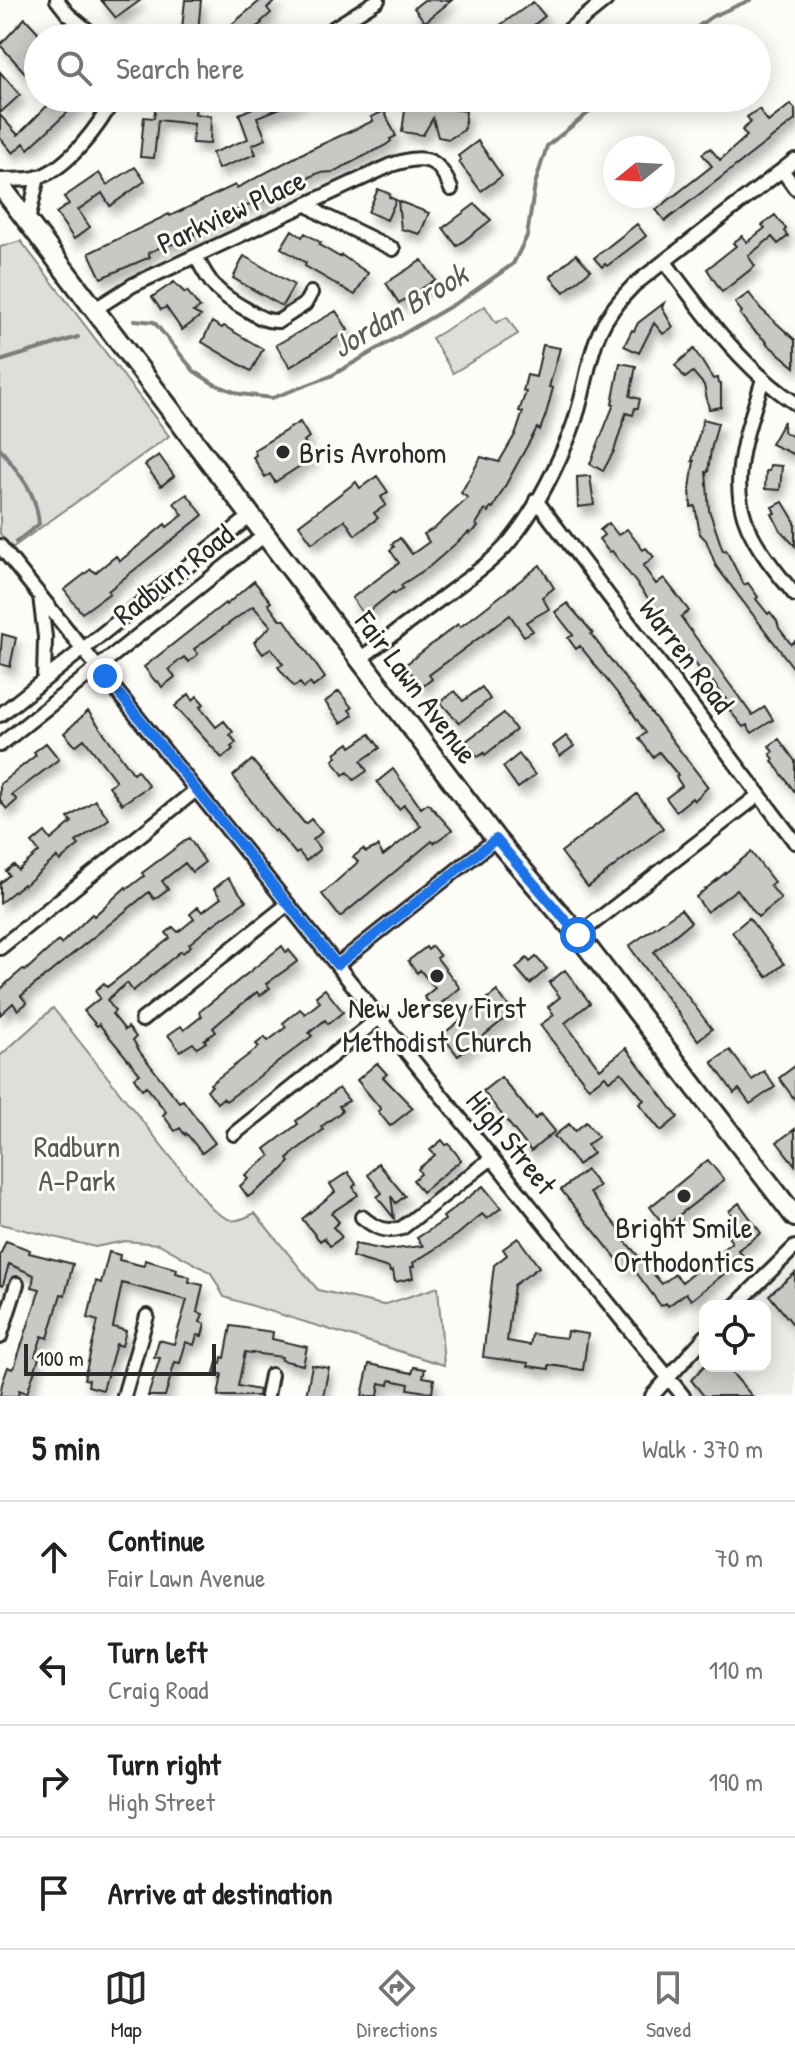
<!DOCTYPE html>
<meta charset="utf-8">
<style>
:root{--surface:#fff;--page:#f6f6f6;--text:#202124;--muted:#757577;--line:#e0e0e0;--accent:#2b2b2b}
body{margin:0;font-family:"Patrick Hand",sans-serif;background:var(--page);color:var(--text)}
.controls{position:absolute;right:24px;bottom:24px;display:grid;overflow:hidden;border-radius:16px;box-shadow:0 4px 20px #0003}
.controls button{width:72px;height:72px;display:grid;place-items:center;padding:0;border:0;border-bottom:2px solid var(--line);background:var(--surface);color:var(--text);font:40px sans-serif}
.compass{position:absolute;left:603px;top:136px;width:72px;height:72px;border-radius:50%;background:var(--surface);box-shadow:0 4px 20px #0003;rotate:252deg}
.scale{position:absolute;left:24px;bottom:20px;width:192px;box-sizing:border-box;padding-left:8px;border:4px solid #2b2b2b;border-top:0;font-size:22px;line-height:28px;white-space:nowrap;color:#2b2b2b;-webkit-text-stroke:6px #fdfcf7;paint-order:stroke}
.stop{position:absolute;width:24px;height:24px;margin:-18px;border:6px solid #1a73e8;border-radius:50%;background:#fff}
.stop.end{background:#1a73e8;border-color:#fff;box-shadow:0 2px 8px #0008}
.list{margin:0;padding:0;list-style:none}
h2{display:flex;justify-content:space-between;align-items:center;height:104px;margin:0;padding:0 32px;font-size:34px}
h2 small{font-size:26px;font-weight:400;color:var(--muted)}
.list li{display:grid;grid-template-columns:52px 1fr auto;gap:24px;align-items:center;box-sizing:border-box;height:112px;padding:0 32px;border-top:2px solid var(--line)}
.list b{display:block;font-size:30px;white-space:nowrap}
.list p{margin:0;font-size:26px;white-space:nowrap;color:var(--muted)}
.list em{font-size:26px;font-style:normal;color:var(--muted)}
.icon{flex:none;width:44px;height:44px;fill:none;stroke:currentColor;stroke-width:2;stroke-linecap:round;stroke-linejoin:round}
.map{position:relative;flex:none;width:795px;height:1396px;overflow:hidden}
.search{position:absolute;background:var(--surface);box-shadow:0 4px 20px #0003;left:24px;right:24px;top:24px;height:88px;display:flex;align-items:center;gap:20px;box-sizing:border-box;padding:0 28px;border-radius:44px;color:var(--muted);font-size:30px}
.sheet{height:552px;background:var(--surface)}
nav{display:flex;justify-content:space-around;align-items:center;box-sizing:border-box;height:112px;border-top:2px solid var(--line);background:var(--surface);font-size:22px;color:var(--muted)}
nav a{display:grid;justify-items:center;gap:4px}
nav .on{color:var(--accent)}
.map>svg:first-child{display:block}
</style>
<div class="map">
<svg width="795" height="1396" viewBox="0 0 795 1396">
<defs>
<filter id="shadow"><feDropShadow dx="4.5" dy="8" stdDeviation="4" flood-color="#0004"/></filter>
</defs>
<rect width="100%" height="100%" fill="#fdfcf7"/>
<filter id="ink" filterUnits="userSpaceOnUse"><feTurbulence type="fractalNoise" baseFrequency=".0125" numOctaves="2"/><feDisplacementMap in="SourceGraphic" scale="16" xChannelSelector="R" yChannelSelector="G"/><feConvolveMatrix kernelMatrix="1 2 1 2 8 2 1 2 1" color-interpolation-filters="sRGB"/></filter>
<g filter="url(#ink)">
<path fill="#edece8" d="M795,1247v149h-112l-15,-19 37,-40v29h60v-60h-30z"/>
<path fill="#dfdeda" stroke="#858482" stroke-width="2" d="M21,241l148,195 -157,112 -12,-14v-287z
M485,306l11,17 11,-6 11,17 -65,39 -21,-35z
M53,1008l159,201c19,14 22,15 43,4l63,77 65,15 55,-18 6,78 -220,-68 -13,-24 -52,-29 -34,-3 -30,6 -95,-23v-168z"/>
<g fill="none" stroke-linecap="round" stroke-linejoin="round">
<path stroke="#7e7d7b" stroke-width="4" d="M682,38l29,-21 39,-17
M135,320l19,2 40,49 20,13 26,10 32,4 59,-22 132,-77 50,-35 14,-28 8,-52 12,-38 60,-48
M0,361l78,-24
M0,448c19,27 36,41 39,76l-23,18"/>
</g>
<path fill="#c9c8c4" stroke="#2b2b2b" stroke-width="2" filter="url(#shadow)" d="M101,0h40l-25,18z
M185,0h16l-3,31 -16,-2z
M261,0h16l-10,8 4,5 -10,9 1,1 -21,15 -10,-13z
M424,0h28l-27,22 -11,-14z
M533,2l12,14 -27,22h-36z
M25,18l13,14v35l-10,9 -28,-31z
M398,22l9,16h-35z
M0,72l20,23 -20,18z
M55,98h28l-55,51 -4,-6 -11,10 -13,-15v-23l18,20z
M262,98l42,1 -47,18 9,22 -14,6 4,9 -38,15 -6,-16 36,-14 -9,-25 14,-6 -2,-6z
M171,100l25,7 -1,7 16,2 -1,28 -18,-1 2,-19 -36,-4 -4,38 -14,-1 4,-40 10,1 2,-15 14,1z
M406,103l60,8 -2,19 -15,9 -11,-2 -5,-19 -10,17 -21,-3z
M791,104l4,5v11l-130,101 -9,-11 56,-44 -10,-12 8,-6 10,12 27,-24 -5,-6 9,-8 -4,-5 12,-8 9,13z
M384,111l12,25 -6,3 1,2 -5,4 -53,27 -15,1 -61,31 -1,-2 -25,11 2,3 -40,17 1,2 -19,9 -10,1 -17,8 2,4 -49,21 -12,-25 80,-39 1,2 65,-31 2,3 70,-37 66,-30 -2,-4z
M478,141l24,35 -21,15 -22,-29 2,-2 -3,-4z
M135,167l10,14 -35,25 -8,-13 -24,17 12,17 -16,12 -18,-26 13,-9 -5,-7 35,-24 8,12z
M378,189l12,5 -1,3 7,3 -9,20 -19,-8z
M398,201l31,12 -9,21 -19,-5z
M475,204l16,16 -34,26 -14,-18z
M775,215l11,14 -2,2 4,5 -10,8 -6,-7 -24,19 7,10 -33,26 -15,-23 29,-23 -3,-3 9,-7 5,6 18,-14 -3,-3z
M637,224l9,12 -39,30 -2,-2 -3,3 -8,-9z
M292,230l10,7 3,-4 16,10 -2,2 21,12 1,-2 27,18 -13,22 -50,-29 1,-3 -25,-15z
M576,254l15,16 -27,22 -14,-15z
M244,256l50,29 -12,21 -49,-28z
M422,260l13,20 -36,23 -13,-20z
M174,282l11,11 2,-2 13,17 -7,4 8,4 -19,14 -16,-23 -5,3 -9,-13z
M749,293l12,16 34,31v27l-29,-24 1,-1 -16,-14 -11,-14 2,-2 -7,-9z
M664,303l-2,5 11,19 -10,7 -9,-11 -15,30 -15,-7 8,-16 2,1 4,-8z
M336,311l12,19 -58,37 -14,-22z
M212,322l10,6 2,-2 39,23 -12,22 -49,-29z
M543,345l17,3 -11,39 4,1 -7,26 -6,16 -3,-2 -44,80 -2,-1 -3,5 -3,-2 -9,14 2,3 -8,7 -1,-2 -40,35 -28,18 2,3 -9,6 -1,-2 -29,23 -12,-17 47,-35 -9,-13 4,-3 -2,-3 8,-6 12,16 17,-12 -5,-8 12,-7 32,-29 -7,-5 20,-36 18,5 17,-29 7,-21 -4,-1 7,-19 -3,-1 4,-16 9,2z
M694,349l19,30 5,-1 1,6h2v23l-12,2 -5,-24 -11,-13 -8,6 -10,-13z
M620,363l16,3 -6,30 10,3 -2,9h-3l-2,7 -7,-2 -12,38 -11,20 -13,-7 24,-60h-2z
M703,419l15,4 -7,27 -3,22h-2l3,38 14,41 3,-1 18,35 4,-2 10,14 -2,2 12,15 2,-2 7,9 2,7 12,16 4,-3v29l-79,-104 -10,-26 -6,-6 -5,-28 -4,1 -1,-18 4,-28h-2z
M784,421l-1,10 12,7v17l-24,-11z
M300,422l9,15 -5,4 10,16 -39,25 -5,-8 -5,3 -12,-20 3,-2 -2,-5z
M159,455l15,21 -13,10 -16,-21z
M770,465l12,1 -2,24 -15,-1 1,-18h3z
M377,476l11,16 -7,5 5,8 -12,8 4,5 -23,17 -10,-15 -33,23 -13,-18 57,-43 4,6z
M590,476l4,29 -16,2 -1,-30z
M187,494l16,21 -95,76 2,2 -28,20 -18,-23 27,-21 4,4 21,-17 4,5 45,-37 2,3 16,-12 -9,-12z
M783,502l12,20v24l-15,-16 -8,-16 3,-1 -3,-6z
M609,523l9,12 9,-6 16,21 3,-2 8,9 -11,9 13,18 8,-6 25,33 -8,6 71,98 13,-8 8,13 -21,13 -5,-8 -4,2 -20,-25 3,-3 -14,-18 -2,1 -4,-4 -56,-77 -38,-50 -3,1 -10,-13 5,-4 -4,-5z
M540,565l14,23 -12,9 7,12 -23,13 7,9 -9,5 -14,-21 -81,60 3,4 -10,8 -17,-22 53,-41 2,3 20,-15z
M254,581l17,21 -3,2 12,16h5l40,58 -12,9 -3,-4 -6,5 -4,-5 -6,4 -16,-20 5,-3 -12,-16 -8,6 -9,-12 17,-16 -18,-20 -59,43 4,5 -9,8 -5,-5 -15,12 6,8 -13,10 -4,-6 -2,1 -12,-15 81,-64 1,2z
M567,603l26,30 -2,1 117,153 -14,14 -2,-3 -16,13 -10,-13 16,-12 -6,-9 2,-2 -19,-23 -6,5 -14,-19 7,-5 -17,-25 -49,-62 -4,3 -8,-11 5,-3 -18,-23z
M2,634l14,4 -6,29 -10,-3z
M482,687l8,12 -31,24 -19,-21 15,-11 8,10z
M339,691l13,17 -3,2 4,5 -12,8 -16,-21z
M189,694l4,6 4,-4 7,8 -4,3 16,20 8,-6 9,11 -3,3 6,7 -5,5 2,2 -11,9 -47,-52z
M88,711l45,62 4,-3 12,16 -27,18 -13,-18 7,-5 -32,-42 -9,7 -11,-13z
M504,713l12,17 -31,25 -1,-2 -6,4 -12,-16z
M370,734l10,14 -19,13 6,10 -13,9 -6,-8 -5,3 -10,-15 4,-3 -2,-4 14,-10 2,4z
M566,736l8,10 -14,10 -7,-10z
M779,739l16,22v31l-23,-31 2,-2 -4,-5 3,-2 -4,-6z
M46,743l13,16 -47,36 5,5 -10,9 -7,-8v-17l36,-29 -2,-3z
M519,754l16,21 -17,13 -15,-21z
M252,760l53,64 6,-5 11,13 -9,8 7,9 -14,12 -7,-9 -3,2 -20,-24 -2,2 -41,-56z
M393,769l28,39 7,-5 24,27 -18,13 -2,-2 -92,76 -18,-23 36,-32 -5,-5 10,-8 3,3 12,-6 5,10 38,-30 -17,-21 -5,4 -22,-27z
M637,794l26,34 -75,59 -27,-35z
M95,800l14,19 -33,23 3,3 -19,16 -3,-4 -33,29 -1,-2 -23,19v-20l9,-8 -3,-4 8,-6 4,5 21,-18 -7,-9 13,-11 6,8 21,-18 -4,-4z
M189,838l16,24 -13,10 -7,-9 -23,18 6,8 -14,10 -5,-7 -128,104 6,7 -9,7 -5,-7 -13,12v-25l9,-9 14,-12 2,2 33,-30 3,3 31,-30 2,2 32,-29 1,2 17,-13 -2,-3z
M751,852l23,30 -4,3 11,14 -23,18 -21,-28 -30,23 -11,-15z
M228,878l18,23 -39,28 -18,15 2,2 -8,7 -2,-2 -48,40 -6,-8 -20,17 8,11 -3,3 13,16 3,-3 8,10 -3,3 7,12 39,50 4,-2 32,43 -13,10 -16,-20 -1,2 -5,-7 -5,3 -12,-16 3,-3 -20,-26 -4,3 -8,-11 6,-4 -41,-50 -2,2 -13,-15 16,-13 -5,-7 9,-8 3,4 63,-49 -4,-5 7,-6 5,5 16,-13 -4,-5 8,-7 4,5 19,-14 -7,-9z
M681,909l10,13 -37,30 58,77 -14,11 -69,-94z
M749,918l35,46 -17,13 -35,-45z
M282,946l4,6 3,-2 9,11 -32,23 4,4 -10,8 -3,-4 -35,28 -9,8 3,4 -12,8 2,2 -9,6 -4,-5 -13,8 -12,-16 13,-9 3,4 18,-14 -3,-4z
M432,946l8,10 -3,2 23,30 -26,21 -10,-12 11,-9 -15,-18 -3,3 -9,-12 18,-14 2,3z
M536,957l11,12 -17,15 -14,-16 11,-10 3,4z
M565,970l25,33 -25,20 35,46 26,-21 52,69 -17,14 -22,-27 5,-4 -23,-28 -12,9 -4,-5 -16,12 -49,-63 14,-10 -6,-8 12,-10 -11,-14z
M325,989l18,23 -15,12 -3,-4 -16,13 3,3 -64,49 -22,16 -3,-3 -6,5 -10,-13 5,-4 -2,-2 49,-37 -3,-3 9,-7 3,4 18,-14 -3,-4 17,-14 5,5 15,-12 -4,-6z
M497,991l16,21 -55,44 -16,-21z
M730,1050l22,30 12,-9 11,16 -25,17 -11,-15 -5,4 -22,-31z
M377,1063l10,11 -4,3 30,31 -23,18 -12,-15 3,-2 -24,-29z
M795,1066v34l-16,-22z
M501,1077l34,42 6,-5 14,17 -24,20 -48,-60z
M339,1088l10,13 -10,5 3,5 -21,16 2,3 -29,22 -6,7 2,3 -14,14 -28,21 -8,-11 8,-7 -3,-4 25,-19 -5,-7 33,-25 -2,-3z
M586,1122l12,15 -11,8 6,8 -15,12 -24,-29 15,-12 6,7z
M795,1129v36l-18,-23z
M442,1140l4,5 3,-1 12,16 -39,32 -9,-12 8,-6 -3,-5 17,-14 -5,-5z
M708,1160l16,20 -59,46 -15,-19z
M378,1163l27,33 -9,7 -5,-7 3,22 -17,-21 5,-4 -14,-18z
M586,1170l13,16 -9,7 32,40 -2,2 42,49 13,-10 7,8 50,-40 -4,-5 13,-9 -12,-17 10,-8 22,30 -23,17 5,6 -11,7 2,3 -43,34 -5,-7 -18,13 -2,-3 -5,3 -31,-42 -5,5 -64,-79z
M348,1172l8,12 -3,3 5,8 -27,18 8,9 -6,5 9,10 -12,9 -6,-8 -4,3 -18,-22 33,-27 -5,-8z
M483,1186l18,22 -14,11 -5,-5 -25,21 -44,28 1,3 -3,1 2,11 -18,4 -2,-11 -3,1 -1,-4 -37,-11 3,-13 30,6 38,-4 -6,-8 28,-18 -2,-3z
M518,1238l21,29 -25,18 -7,56 23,4 2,-11 34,4 1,-7 21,3 -5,36 -34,-5v4l-21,-3v-3l-45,-6 11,-92 13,-10 -4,-6z
M6,1241l24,9 -1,3 44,11 -8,31 -4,-1 -13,44 -6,-2 -7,20 4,2 -12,35 -8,-3 -1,6h-18l2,-12 6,-17 4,2 3,-4 25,-76 -8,-2 2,-12 -25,-11 -6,21h-3v-30z
M109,1252l11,3 -1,5 25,6 1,-6 32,9 -1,4 14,4 -1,5 14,3 -6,27 6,2 -3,8 5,2 -3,12 -5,-1 -3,10 -8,-3 -6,21 -5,-1 -10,34h-17l12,-38 -6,-1 5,-17 15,4 13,-44 -65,-17 -9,44 13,4 -4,15 -6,-2 -13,46 -15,-4 1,-6 -5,-1 14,-58 -10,-3 8,-37 5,2z
M795,1273v54l-26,-32z
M231,1326l42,6 -1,7 35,8 -4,18 -22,-5 1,-3 -37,-5 -7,34 21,4 -1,6h-40l4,-22 -8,-1 3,-11 4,1 1,-6 3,1z
M369,1364l43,9 2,-6 11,2 -2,8 11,2 -2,14 -24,-4 1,-5 -19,-4 -1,5 -9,-2 -2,13h-16z
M312,1365l17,3 -6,28h-17z
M704,1366h22l26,30h-48l-13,-16z"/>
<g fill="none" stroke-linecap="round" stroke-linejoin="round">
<defs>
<path id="street" d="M57,0l11,14 29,24
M318,38l60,-38
M559,38l47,-38
M485,99l1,-1
M782,170l13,18
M0,180c12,-1 28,1 39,-3 30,-10 61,-52 75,-79
M308,205l15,10 70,34
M28,221l10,-44
M196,256c14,30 24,39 53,55 10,6 18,11 30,10l26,-17 6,-11
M665,262c38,51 77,106 130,141
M95,309l38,-24 258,-120c32,-10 47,-10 60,24
M763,379c-15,51 -39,105 -11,156 11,22 28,41 43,60
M536,500l259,342
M0,546l683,850
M40,596l5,41 -1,43
M361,658c30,-22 59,-44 89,-66 22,-17 47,-33 64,-56 23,-29 42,-68 56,-102 25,-62 10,-96 64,-149l161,-125
M0,715l252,-200
M0,745l266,-211
M578,935l181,-140
M0,948l196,-158
M337,965l159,-126
M142,1020l146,-116
M234,1134l145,-116
M362,1217c13,11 24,16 40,11l90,-70
M735,1306l60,-59
M0,1337l17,-53
M124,1396l23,-80
M267,1396l4,-21
M652,1396l53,-59"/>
<path id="secondary" d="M0,185l496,654 82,96 217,282"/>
</defs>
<use href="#street" stroke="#2b2b2b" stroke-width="18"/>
<use href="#secondary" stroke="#2b2b2b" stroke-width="24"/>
<use href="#street" stroke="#fdfcf7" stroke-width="12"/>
<use href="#secondary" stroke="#fdfcf7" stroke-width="18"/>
</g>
</g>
<g fill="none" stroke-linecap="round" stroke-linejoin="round" filter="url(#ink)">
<path stroke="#1a73e8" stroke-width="10" d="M105,676l232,289 159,-126 82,96"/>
</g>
<g fill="#2b2b2b" stroke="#fdfcf7" stroke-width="3">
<circle cx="283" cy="452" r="8"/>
<circle cx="437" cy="976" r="8"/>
<circle cx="684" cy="1196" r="8"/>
</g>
<g text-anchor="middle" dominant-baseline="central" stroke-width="6" stroke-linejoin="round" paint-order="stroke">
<g font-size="30" fill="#2b2b2b" stroke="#fdfcf7">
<text transform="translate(231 211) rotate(-25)">Parkview Place</text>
<text transform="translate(173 574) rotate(-38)">Radburn Road</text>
<text transform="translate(687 655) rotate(53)">Warren Road</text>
<text transform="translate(417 687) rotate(53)">Fair Lawn Avenue</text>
<text transform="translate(512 1142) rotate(51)">High Street</text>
</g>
<g font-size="30" fill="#2b2b2b" stroke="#fdfcf7">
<text x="299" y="452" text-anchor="start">Bris Avrohom</text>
<text x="437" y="1007">New Jersey First<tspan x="437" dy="34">Methodist Church</tspan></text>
<text x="684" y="1227">Bright Smile<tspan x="684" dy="34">Orthodontics</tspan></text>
</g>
<g font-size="30" fill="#585857" stroke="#fdfcf7">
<text x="77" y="1146">Radburn<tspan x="77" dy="34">A-Park</tspan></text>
</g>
<g font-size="32" font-style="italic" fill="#5b5b5a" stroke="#fdfcf7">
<text transform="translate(399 310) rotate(-31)">Jordan Brook</text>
</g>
</g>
</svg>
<div class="controls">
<button><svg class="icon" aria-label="locate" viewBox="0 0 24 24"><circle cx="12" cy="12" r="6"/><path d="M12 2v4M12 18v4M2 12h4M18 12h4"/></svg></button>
</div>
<svg class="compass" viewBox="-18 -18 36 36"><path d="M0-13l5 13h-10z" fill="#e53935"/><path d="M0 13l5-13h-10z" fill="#757577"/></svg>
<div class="scale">100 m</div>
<div class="stop" style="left:578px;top:935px"></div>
<div class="stop end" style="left:105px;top:676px"></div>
<div class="search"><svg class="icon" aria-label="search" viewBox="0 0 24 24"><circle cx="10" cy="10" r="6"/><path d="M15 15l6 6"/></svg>Search here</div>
</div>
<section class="sheet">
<h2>5 min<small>Walk · 370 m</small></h2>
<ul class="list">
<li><svg class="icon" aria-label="ahead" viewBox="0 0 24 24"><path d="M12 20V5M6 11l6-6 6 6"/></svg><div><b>Continue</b><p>Fair Lawn Avenue</p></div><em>70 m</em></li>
<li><svg class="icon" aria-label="left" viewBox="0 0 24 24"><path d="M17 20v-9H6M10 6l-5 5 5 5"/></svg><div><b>Turn left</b><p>Craig Road</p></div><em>110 m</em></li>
<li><svg class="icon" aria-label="right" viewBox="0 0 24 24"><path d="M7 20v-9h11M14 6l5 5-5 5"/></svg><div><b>Turn right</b><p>High Street</p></div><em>190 m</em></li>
<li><svg class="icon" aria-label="arrive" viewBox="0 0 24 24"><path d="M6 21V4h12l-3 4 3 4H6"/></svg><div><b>Arrive at destination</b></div></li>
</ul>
</section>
<nav>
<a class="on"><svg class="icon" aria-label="map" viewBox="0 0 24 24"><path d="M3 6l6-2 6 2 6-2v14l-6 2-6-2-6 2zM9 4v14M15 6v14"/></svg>Map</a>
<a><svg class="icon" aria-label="directions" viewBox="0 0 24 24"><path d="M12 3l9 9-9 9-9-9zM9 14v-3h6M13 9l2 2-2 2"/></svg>Directions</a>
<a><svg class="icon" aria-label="saved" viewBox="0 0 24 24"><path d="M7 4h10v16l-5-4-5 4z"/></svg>Saved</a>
</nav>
